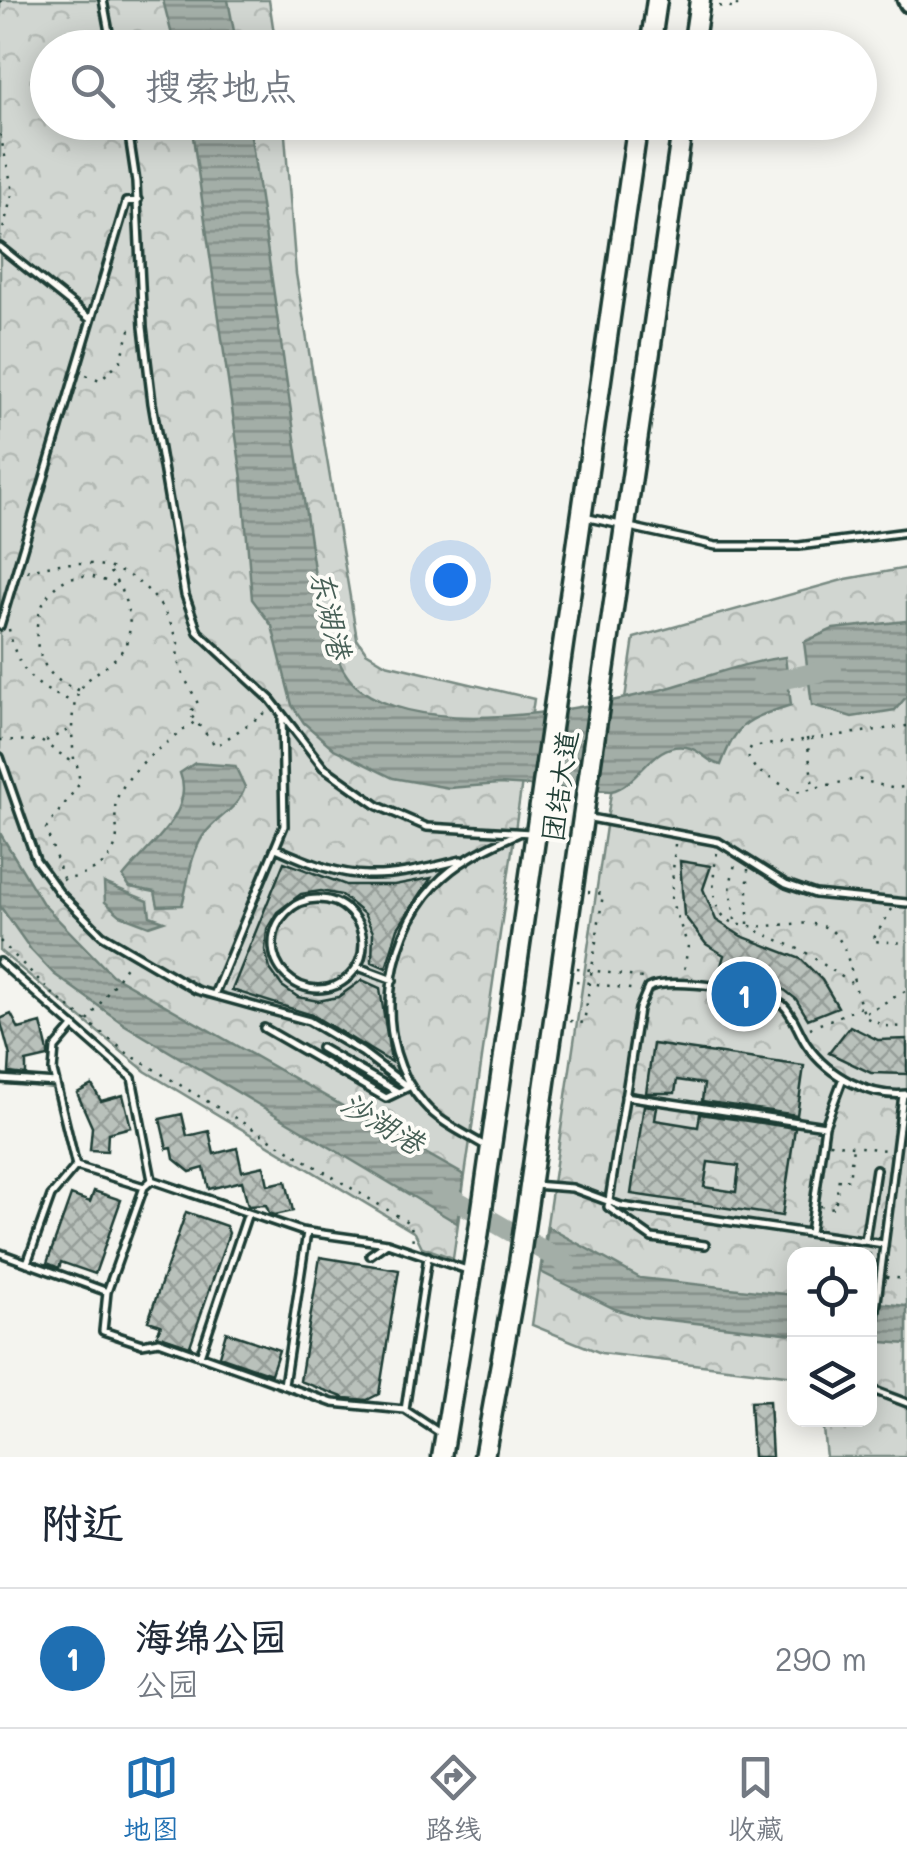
<!DOCTYPE html>
<html lang="zh">
<meta charset="utf-8">
<style>
:root{--surface:#fff;--page:#f6f6f7;--text:#1f2937;--muted:#747a83;--line:#e0e1e3;--accent:#1f6fb2}
body{margin:0;font-family:Mali,"LXGW WenKai TC",sans-serif;background:var(--page);color:var(--text)}
.controls{position:absolute;right:30px;bottom:30px;display:grid;overflow:hidden;border-radius:20px;box-shadow:0 5px 25px #0003}
.controls button{width:90px;height:90px;display:grid;place-items:center;padding:0;border:0;border-bottom:2px solid var(--line);background:var(--surface);color:var(--text);font:50px sans-serif}
.you{position:absolute;left:450px;top:580px;width:35px;height:35px;margin:-25px;border:8px solid #fff;border-radius:50%;background:#1a73e8;box-shadow:0 0 0 15px #1a73e833}
.badge{display:grid;place-items:center;width:65px;height:65px;border-radius:50%;background:var(--accent);color:#fff;font-size:32px;font-weight:700}
.pin{position:absolute;translate:-50% -50%;border:5px solid #fff;box-shadow:0 2px 10px #0006}
.list{margin:0;padding:0;list-style:none}
h2{display:flex;justify-content:space-between;align-items:center;height:130px;margin:0;padding:0 40px;font-size:42px}
h2 small{font-size:32px;font-weight:400;color:var(--muted)}
.list li{display:grid;grid-template-columns:65px 1fr auto;gap:30px;align-items:center;box-sizing:border-box;height:140px;padding:0 40px;border-top:2px solid var(--line)}
.list b{display:block;font-size:38px;white-space:nowrap}
.list p{margin:0;font-size:32px;white-space:nowrap;color:var(--muted)}
.list em{font-size:32px;font-style:normal;color:var(--muted)}
.icon{flex:none;width:55px;height:55px;fill:none;stroke:currentColor;stroke-width:2;stroke-linecap:round;stroke-linejoin:round}
.map{position:relative;flex:none;width:907px;height:1457px;overflow:hidden}
.search{position:absolute;background:var(--surface);box-shadow:0 5px 25px #0003;left:30px;right:30px;top:30px;height:110px;display:flex;align-items:center;gap:25px;box-sizing:border-box;padding:0 35px;border-radius:55px;color:var(--muted);font-size:38px}
.sheet{height:270px;background:var(--surface)}
nav{display:flex;justify-content:space-around;align-items:center;box-sizing:border-box;height:140px;border-top:2px solid var(--line);background:var(--surface);font-size:28px;color:var(--muted)}
nav a{display:grid;justify-items:center;gap:5px}
nav .on{color:var(--accent)}
.map>svg:first-child{display:block}
</style>
<div class="map">
<svg width="907" height="1457" viewBox="0 0 907 1457">
<defs>
<pattern id="park-crowns" width="20" height="18" patternUnits="userSpaceOnUse" patternTransform="scale(2.5)"><rect width="20" height="18" fill="#d1d6d1"/><path d="M2 6a3 3 0 1 1 6 0M12 15a3 3 0 1 1 6 0" fill="none" stroke="#b3b9b4"/></pattern>
<pattern id="water-rules" width="6" height="5" patternUnits="userSpaceOnUse" patternTransform="scale(2.5)"><rect width="6" height="5" fill="#a3aea7"/><path d="M0 2.5h6" fill="none" stroke="#848f89"/></pattern>
<pattern id="building-cross-hatch" width="8" height="8" patternUnits="userSpaceOnUse" patternTransform="scale(2.5)"><rect width="8" height="8" fill="#b9c1bb"/><path d="M0 0l8 8M0 8l8-8" fill="none" stroke="#969e99"/></pattern>
</defs>
<rect width="100%" height="100%" fill="#f4f4ef"/>
<filter id="ink" filterUnits="userSpaceOnUse"><feTurbulence type="fractalNoise" baseFrequency=".01" numOctaves="2"/><feDisplacementMap in="SourceGraphic" scale="20" xChannelSelector="R" yChannelSelector="G"/><feConvolveMatrix kernelMatrix="1 2 1 2 8 2 1 2 1" color-interpolation-filters="sRGB"/></filter>
<g filter="url(#ink)">
<path fill="url(#park-crowns)" stroke="#788a82" stroke-width="2.5" d="M0,0h269l7,47 -228,1v74l236,1 12,151 61,365 9,13 20,12 148,35 -81,559 -31,-11 -7,-14 -270,-162 -145,-120z
M907,568v889h-81l-4,-37h48v-166h-76v122l-193,-23 -69,-28 102,-687 212,-59z"/>
<path fill="url(#water-rules)" stroke="#6e8179" stroke-width="2.5" d="M163,0h65l9,47h-62z
M191,123h58l73,501c13,22 17,50 38,65 66,50 217,21 292,3 46,-11 86,-29 133,-35l6,48c-45,15 -53,16 -70,60 -14,-2 -20,-16 -35,-18 -34,-6 -46,38 -75,44l-112,-7 -50,4 -56,-10 -59,-29 -30,-26 -12,-18 -20,-79 -20,-27 -10,-121z
M907,621v75l-12,14 -43,7 -40,-12 -8,-63 29,-13z
M195,763l40,3 10,21c-7,23 -29,30 -42,49 -14,22 -14,45 -21,69l-24,1 -3,-14 -25,-5 -7,-10c22,-29 73,-63 57,-104z
M0,833l43,71 69,71 352,200 -7,48 -332,-198 -71,-51 -23,-24 -31,-44z
M104,883l44,18 2,15 14,5 -15,5 -29,-11 -15,-13z
M548,1227l92,51 154,17v39l-152,-17 -27,-8 -74,-37z
M870,1302l37,4v38l-37,-3z"/>
<g fill="none" stroke-linecap="round" stroke-linejoin="round">
<path stroke="#a3aea7" stroke-width="20" d="M762,684l70,-15
M440,1191l127,73"/>
</g>
<path fill="url(#building-cross-hatch)" stroke="#1f3d34" stroke-width="2.5" fill-rule="evenodd" d="M680,861l31,5 -8,23 13,31 25,16 60,23 21,21 16,27 -30,12 -12,-20 -14,-11 -61,-22 3,-11 -18,-11 -22,-29z
M284,862l62,23h48l37,-7 -33,50 -12,40 -14,-6 1,-30 -9,-18 -23,-19 -20,-4 -20,3 -24,18 -10,17 -2,21 5,19 12,17 16,11 20,4 20,-4 24,-17 18,8 11,74 -79,-47 -80,-25z
M11,1014l8,15 22,-6 7,29v5l-22,5v13l-17,-2 1,-17 -10,-37z
M850,1026l28,14 29,-1v35l-36,-1 -42,-20z
M653,1044l151,22 -7,49 -95,-14 2,-17 -27,-4 -2,13h-29z
M92,1085l9,16 22,-6 8,32 -23,6 -1,18 -17,-1 2,-23 -15,-34z
M644,1105l13,2 -2,13 43,7 2,-13 95,14 -13,88 -151,-22zM708,1162l31,4 -3,26 -32,-5z
M182,1114l5,22 22,-5 5,23 23,-6 5,23 22,-5 4,19 18,-4 7,30 -18,4 -6,-2 -3,-8 -18,1 -6,-25 -33,8 -5,-21 -14,4 -16,-13 -2,-11 -5,1 -7,-30z
M94,1191l27,9 -26,74 -34,-12 -2,6 -12,-5 24,-68 19,7z
M186,1212l40,14 3,7 -39,113 -33,-11 4,-10 -13,-4z
M320,1257l79,13 -20,124 -12,6 -22,-2 -45,-17z
M226,1332l53,18 -8,24 -52,-18z
M769,1401l3,56h-19l-3,-55z"/>
<g fill="none" stroke-linecap="round" stroke-linejoin="round">
<defs>
<path id="lane" d="M103,0l9,48
M127,122l9,60 7,145 9,76 33,192 13,37 73,68 52,67 55,39 49,21 104,6
M0,247l90,72
M584,517l132,29h83l108,-14
M0,626l126,-424 12,-2
M0,757l36,103 23,32 43,43 94,55 113,31 53,31 46,35
M585,817l134,25 67,42 29,10 92,9
M276,848c78,36 103,32 185,12
M273 944a45 45 0 1 1 90 0a45 45 0 1 1-90 0Z
M0,962l132,116 20,102 149,51 86,12 83,28
M358,967l35,13
M214,995l70,-169 -2,-109
M74,1026l-19,22 -2,23 23,95
M264,1028l122,70 23,-11
M321,1048l77,44
M0,1079l56,4
M625,1096l200,30
M487,1147c-21,-13 -47,-24 -63,-43 -53,-58 -40,-165 11,-219 23,-25 54,-38 84,-52
M152,1180l-8,7 -37,105 -4,39 39,13 17,-3 174,62 72,7 35,23
M533,1185l39,3 49,18 263,38
M810,1233l15,-107 18,-48
M865,1241l11,-72
M705,1245l-53,-7 -44,-31 31,-198 9,-21c20,-12 115,2 135,17 11,10 15,27 24,40 21,31 63,53 100,49
M0,1253l105,38
M370,1255l17,-12
M27,1263l24,-67 25,-30 68,21
M200,1356l48,-143
M870,1357l33,-262
M284,1385l23,-153
M870,1389l37,14
M405,1410l23,-154"/>
<path id="street" d="M904,0l3,5"/>
<path id="primary" d="M650,48l7,-48
M693,48l7,-48
M442,1457l36,-220 160,-1115
M484,1457l35,-194 164,-1141"/>
</defs>
<use href="#lane" stroke="#1f3d34" stroke-width="12"/>
<use href="#street" stroke="#1f3d34" stroke-width="19"/>
<use href="#primary" stroke="#1f3d34" stroke-width="25"/>
<path stroke="#1f3d34" stroke-width="2.5" stroke-dasharray="2.5 8" stroke-linecap="butt" d="M0,3l1,-3
M719,6l18,3v-5
M0,134l13,57 -12,46
M86,375l14,5 21,-20 9,-30 7,-2
M27,571c67,-20 125,-4 150,68 3,8 -1,14 1,22 4,15 14,29 20,43l-9,9 27,33 52,-35
M9,629c8,42 26,60 66,73
M79,690c-79,-21 -38,-159 43,-99
M907,726l-156,21 -4,8 9,15 39,22 62,-13 35,9 15,-1
M807,738l6,50
M0,740l41,1 36,24 3,18 -34,46 17,49
M46,741l24,-12
M74,759c-2,-22 -5,-48 6,-69 10,-17 28,-22 40,-37 21,-25 4,-64 -14,-86
M675,844l-4,56 17,46 -5,31
M717,853c-24,121 82,48 116,79 20,19 19,62 34,86l17,8 23,1
M748,869v57
M62,880c26,-4 54,-16 55,-46 0,-12 -5,-26 1,-38 15,-32 50,-54 78,-75
M892,909l-20,32 35,2
M735,920l-5,-35 6,-25
M758,931l47,21 46,31
M0,941l55,55 72,57 284,171 2,18
M577,968l72,11
M576,981l61,9
M866,1013l41,-23
M88,1021l41,-59
M570,1021l14,2 19,-129 -15,-2
M810,1028l51,-21
M829,1143l56,7
M820,1206l15,2 4,-30 10,2 4,-34
M886,1277l21,2"/>
<use href="#lane" stroke="#fdfcf7" stroke-width="5"/>
<use href="#street" stroke="#fdfcf7" stroke-width="11"/>
<use href="#primary" stroke="#fdfcf7" stroke-width="18"/>
</g>
</g>
<g text-anchor="middle" dominant-baseline="central" stroke-width="8" stroke-linejoin="round" paint-order="stroke">
<g font-size="28" fill="#1f3d34" stroke="#fdfcf7">
<text transform="translate(559 786) rotate(-82)">团结大道</text>
</g>
<g font-size="30" font-style="italic" fill="#475f56" stroke="#fdfcf7">
<text transform="translate(332 614) rotate(77)">东湖港</text>
<text transform="translate(383 1122) rotate(31)">沙湖港</text>
</g>
</g>
</svg>
<div class="controls">
<button><svg class="icon" aria-label="locate" viewBox="0 0 24 24"><circle cx="12" cy="12" r="6"/><path d="M12 2v4M12 18v4M2 12h4M18 12h4"/></svg></button>
<button><svg class="icon" aria-label="layers" viewBox="0 0 24 24"><path d="M12 4l9 5-9 5-9-5zM3 14l9 5 9-5"/></svg></button>
</div>
<div class="you"></div>
<div class="pin badge" style="left:744px;top:994px">1</div>
<div class="search"><svg class="icon" aria-label="search" viewBox="0 0 24 24"><circle cx="10" cy="10" r="6"/><path d="M15 15l6 6"/></svg>搜索地点</div>
</div>
<section class="sheet">
<h2>附近<small></small></h2>
<ul class="list">
<li><span class="badge">1</span><div><b>海绵公园</b><p>公园</p></div><em>290 m</em></li>
</ul>
</section>
<nav>
<a class="on"><svg class="icon" aria-label="map" viewBox="0 0 24 24"><path d="M3 6l6-2 6 2 6-2v14l-6 2-6-2-6 2zM9 4v14M15 6v14"/></svg>地图</a>
<a><svg class="icon" aria-label="directions" viewBox="0 0 24 24"><path d="M12 3l9 9-9 9-9-9zM9 14v-3h6M13 9l2 2-2 2"/></svg>路线</a>
<a><svg class="icon" aria-label="saved" viewBox="0 0 24 24"><path d="M7 4h10v16l-5-4-5 4z"/></svg>收藏</a>
</nav>
